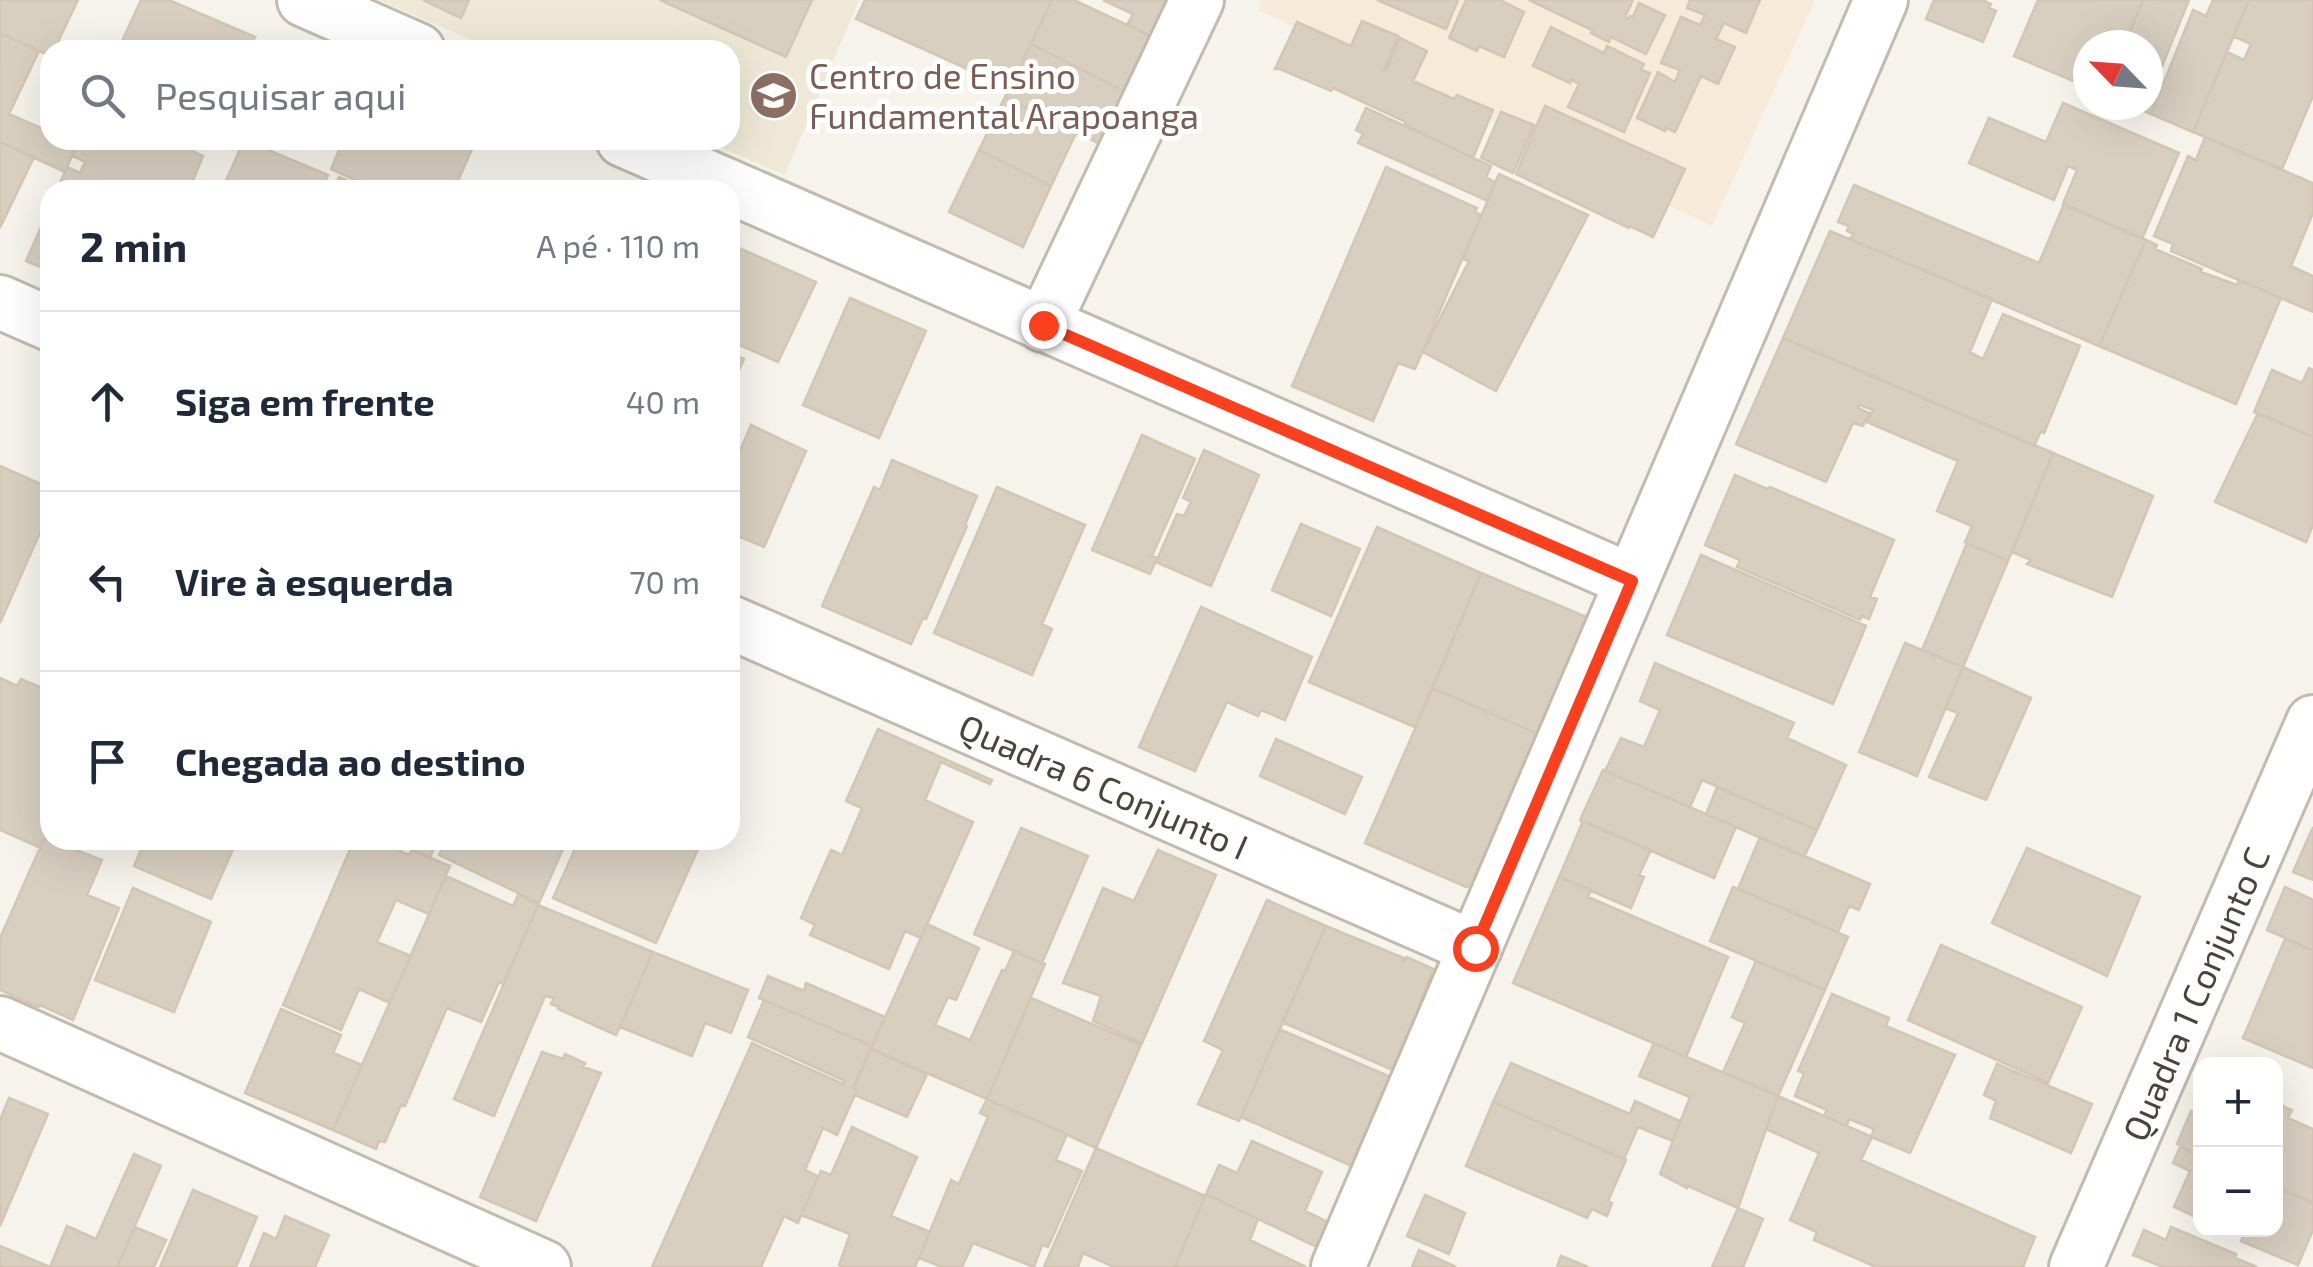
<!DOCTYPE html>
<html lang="pt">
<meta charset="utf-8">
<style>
:root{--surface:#fff;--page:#f6f6f7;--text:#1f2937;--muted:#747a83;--line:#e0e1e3}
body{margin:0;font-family:"Exo 2",sans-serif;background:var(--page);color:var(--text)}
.controls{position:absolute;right:30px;bottom:30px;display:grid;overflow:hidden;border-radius:20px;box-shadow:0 10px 40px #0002}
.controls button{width:90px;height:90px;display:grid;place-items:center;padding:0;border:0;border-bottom:2px solid var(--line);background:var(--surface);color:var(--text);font:50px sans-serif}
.compass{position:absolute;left:2073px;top:30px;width:90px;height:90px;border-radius:50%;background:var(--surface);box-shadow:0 10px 40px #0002;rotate:295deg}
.stop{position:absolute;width:30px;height:30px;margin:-22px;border:8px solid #fc3f1d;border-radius:50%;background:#fff}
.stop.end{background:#fc3f1d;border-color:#fff;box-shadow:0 2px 10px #0008}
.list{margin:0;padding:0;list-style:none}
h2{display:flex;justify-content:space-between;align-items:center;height:130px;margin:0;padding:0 40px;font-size:42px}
h2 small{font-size:32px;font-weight:400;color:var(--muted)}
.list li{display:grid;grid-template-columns:65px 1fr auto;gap:30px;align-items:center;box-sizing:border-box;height:180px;padding:0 40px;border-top:2px solid var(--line)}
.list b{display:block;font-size:38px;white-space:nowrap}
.list em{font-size:32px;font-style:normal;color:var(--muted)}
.icon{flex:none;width:55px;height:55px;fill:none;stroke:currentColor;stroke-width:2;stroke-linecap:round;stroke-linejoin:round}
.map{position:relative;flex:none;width:2313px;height:1267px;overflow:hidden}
.search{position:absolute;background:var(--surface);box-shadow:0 10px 40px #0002;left:40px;top:40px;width:700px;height:110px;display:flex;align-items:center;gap:25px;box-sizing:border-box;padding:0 35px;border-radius:30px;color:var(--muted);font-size:38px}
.panel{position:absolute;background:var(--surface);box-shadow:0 10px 40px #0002;left:40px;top:180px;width:700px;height:670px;border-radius:30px}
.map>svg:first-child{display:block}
</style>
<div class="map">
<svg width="2313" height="1267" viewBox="0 0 2313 1267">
<rect width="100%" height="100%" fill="#f6f3ec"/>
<path fill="#f7ead8" d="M1262,0h553l-103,226 -454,-216z"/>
<path fill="#efe8d6" d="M379,0h480l-74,175 -82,-35h27v-90h-235z"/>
<path fill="#d8cfc1" stroke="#d3c7b4" stroke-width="2.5" d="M0,0h78l-24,50h-4v6l-50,-23z
M141,0h28l86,37 -6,13h-131z
M423,0h46l-8,18z
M660,0h152l-26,57z
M865,0h187l-42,88 -154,-69z
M1052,0h22l79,37 -27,55 -95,-48z
M1103,0h68l-18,37 -26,-12 6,-11z
M1377,0h81l-12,29z
M1466,0h34l24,12 -20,45 -25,-11 -2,5 -28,-13z
M1529,0h104l-8,17 3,2 2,-3 3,1 6,-14 26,12 -19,39 -35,-17 -2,5 -18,-9 1,-3z
M1690,0h70l-14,33 -22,-10 -8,16 19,8 -17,37 -17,-8 -26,56 -9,-4 -1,3 -28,-13 21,-46 17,10 5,-12 -19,-7 20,-46 19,8 5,-10 -18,-7z
M1934,0h48l9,4 -2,4 7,3 -13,31 -57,-23z
M2038,0h105l-19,45h-36v42l-74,-31z
M2143,0h46l-35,86 7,1 -10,27 -21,-9h18v-60h-24z
M2213,0h36l-56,132 -42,-18 42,-104 13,6z
M2249,0h64v96l-31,73 -89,-37 34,-80 17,8 7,-16 -18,-8z
M1362,21l36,15 -14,34 2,1 14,-33 27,13 -14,30 41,18 3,-4 36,15 -20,48 -68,-34 1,-2 -73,-34 -2,3 -51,-22h-5l22,-47 54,24z
M1551,27l53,26 3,-7 37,18 -3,6 9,3 -26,59 -56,-25 11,-23 -8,-4 -1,3 -37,-17z
M0,33l39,18 -30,63 41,18v8h18l9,4 -12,28 -65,-30z
M1031,44l95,48 -26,52 -95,-47z
M1005,97l71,36 -25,53 -72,-36z
M2063,103l116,50 -37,86 -79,-35 14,-34 -9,-4 -14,34 -85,-37 20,-45 57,24z
M1545,106l140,63 -32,68 -23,-11 -1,2 -113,-54z
M1366,108l125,58 -5,11 9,5 -7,19 -130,-58 5,-9 -7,-4z
M1501,112l33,13 -21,48 -32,-15z
M2205,137l108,46v30l-22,53 22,10v36l-142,-61 2,-7 -19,-8 34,-80 8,4z
M79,140h117l-5,10 12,6 -14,34h-132l10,-23 13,6 5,-11 -12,-6z
M244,140l84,35 -6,15h-100z
M343,140h133l-22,50h-77l-46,-21z
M0,142l34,15 -34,71z
M979,150l72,36 -28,61 -74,-35z
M1386,167l91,41 -2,4 6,3 -66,154 -17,-6 -25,58 -81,-35z
M1499,174l89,41 -92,176 -73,-39 46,-91 -6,-2z
M339,177l30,13h-36z
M1854,185l185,78 25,-59 82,36 -47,106 -249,-107 3,-5 -6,-3 2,-5 -11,-4z
M50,207v64l-24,-10z
M1830,231l162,68 -22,53 13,7 20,-45 77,32 -36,87 -3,-2 -7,15 -251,-108z
M2146,240l11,5 -2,4 47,20 -1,3 36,13 2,-5 42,18 -45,106 -137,-58z
M730,244l86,38 -38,80 -48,-21z
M850,298l76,33 -47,107 -76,-33z
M1783,338l270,115 -45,108 -43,-19 7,-16 -35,-15 21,-50 -91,-39 6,-12 -13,-5 -2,3 11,5 -6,13 -10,-3 -27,59 -90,-38z
M730,353l14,6 -14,32z
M2309,368l4,2v67l-59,-25 18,-42 30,13z
M2258,413l55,24v88l-7,17 -91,-40z
M751,425l55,26 -42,96 -34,-14v-59z
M1142,435l53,24 -43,97 5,2 -7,16 -58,-24z
M1204,450l55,25 -48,111 -55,-24 21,-48 7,2 7,-14 -8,-4z
M2053,453l100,43 -41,101 -85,-33 4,-4 -19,-8z
M892,460l85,36 -12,29 2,1 -41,93 -3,-1 -12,26 -89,-38 52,-119 6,3z
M0,466l50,22v22l-50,113z
M1735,475l32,14 3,-2 124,53 -24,57 7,2 -8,20 -7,-3 -2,4 -123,-53 3,-7 -35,-15z
M997,487l88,38 -43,99 10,5 -20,46 -98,-42z
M1301,524l59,25 -29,67 -59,-26z
M1377,527l104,46 -66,154 -106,-45z
M1967,543l41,18 -45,106 -41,-17z
M1701,555l165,71 -33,78 -166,-69z
M1481,573l108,45 -51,116 -105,-46z
M1201,607l111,50 -27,63 -24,-10 -3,6 -31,-14 -32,69 -56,-24z
M1905,643l58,24 -46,109 -58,-24z
M1655,663l139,60 -7,15 59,27 -29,65 -115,-50 -12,27 -85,-36 16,-33 23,9 16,-37 -20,-9z
M1963,667l68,31 -45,102 -57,-23 29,-64 -13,-5z
M0,678l17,8 4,-7 29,12v134l-9,23 -41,-18z
M1433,688l105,46 -67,152 -5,1 -101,-44z
M878,729l114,51 -2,4 -49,-22 -16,38 48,22 -52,116 -16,-7 -16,38 -79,-34 5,-10 -14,-7 30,-68 11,5 20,-47 -16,-7z
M1276,739l86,38 -17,37 -85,-38z
M1603,770l133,57 -22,51 -134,-58z
M1717,787l100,43 -13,27 -98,-43z
M1583,821l68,29 -12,25 5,2 -13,31 -72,-31z
M50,825v15l52,20 -15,35 32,13 -46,112 -33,-15 -2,2 -38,-17v-52z
M2313,827v53l-20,-8z
M1021,828l67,28 -46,107 -68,-29z
M1760,837l110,47 -11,26 -10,-4 -11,26 -100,-43z
M145,840h92l-26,59 -77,-33z
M354,840h21l34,15 3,-5 38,16 -21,48 -33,-14 -19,42 34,14 -21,47 -31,-14 -18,41 -58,-25z
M391,840h46l-7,18z
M446,840h121l-28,63 -100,-48z
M579,840h123l-46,103 -103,-45z
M2027,848l113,49 -33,79 -115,-53z
M1158,850l58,25 -74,168 -49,-22 8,-25 -38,-13 40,-95 31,13z
M446,876l67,30 5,-11 20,10 -35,79 -4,-2 -18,40 -34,-14 -42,98 -4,-1 -16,37 -6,-1 -3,8 -43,-19z
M1559,877l32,13 -3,7 140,60 -42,100 -173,-74z
M1733,887l115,50 -23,53 -115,-49z
M2285,887l28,13v50l-46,-20z
M133,888l78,34 -37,90 -79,-32z
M1267,900l59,26 -87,195 -41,-17 25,-54 -19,-9z
M538,905l115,47 -37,83 -58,-26 1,-2 -8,-3 3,-6 -9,-2 -51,120 -40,-17z
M927,924l52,24 -23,52 -8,-3 -13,28 35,15 32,-70 3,1 9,-20 31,13 -58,135 -116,-50z
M1326,926l78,32 -2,3 2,1 3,-5 26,12 -37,100 -5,-2 -1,2 -108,-47z
M2285,939l28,12v117l-70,-30z
M1941,945l141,62 -34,76 -140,-63z
M653,952l95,38 -17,43 -26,-10 -13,33 -72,-29z
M1756,961l69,29 -47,106 -55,-24 22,-49 -13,-6z
M768,976l36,15 2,-8 79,34 -13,29 -113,-48z
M1832,994l57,24 -3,8 69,29 -45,98 -39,-16 3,-8 -25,-10 -2,7 -23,-10 3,-6 -32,-14 9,-23 -6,-2z
M1031,998l110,47 -45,103 -109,-49z
M764,1000l108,46 -19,43 4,1 -20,45 -14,-7 -18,42 13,6 -17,39 -3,8 -14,-7 -23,51h-109l100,-224 91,41 2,-3 -97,-44z
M281,1009l60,26 -8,18 29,12 -29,65 -88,-37z
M1279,1029l114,49 -39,89 -113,-50z
M1654,1043l124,53 -40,112 -50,-22 -1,2 -27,-14 30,-77 -51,-21z
M871,1049l56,25 -20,43 -52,-22 2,-5 -4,-1z
M542,1052l21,7 2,-5 20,9 -2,4 18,6 -65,148 -56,-24z
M1511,1063l119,51 5,-13 45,20 -7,20 -35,-14 -14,32 -131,-57z
M1997,1064l95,40 -21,49 -81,-35 6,-17 -12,-6z
M1778,1096l94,41 -11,23 174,77 -12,30h-147l-62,-27 3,-8 -27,-12 29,-67 -53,-24z
M9,1098l39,16 -48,112v-106z
M987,1099l80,35 -11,26 26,11 -34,76 -6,-2 -8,22 -61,-24 -11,24h-20l-23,-9 32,-78 8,4 29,-67 -8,-4z
M2200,1099v56l-23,-11 14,-33 4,1z
M1493,1102l133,58 -18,41 4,2 -5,13 -15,-7 -5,9 -121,-52z
M2276,1103l16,7 -4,8 25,11v74l-37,-16z
M852,1127l65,30 -26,59 39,16 -15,35h-71l-5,-2 11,-31 -49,-19 20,-44 10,4z
M1252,1141l70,31 -17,39 27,13 -11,25 -115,-55 13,-29 18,8z
M2180,1147l20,8v64l-26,-12 16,-36 -17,-8z
M1096,1148l109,48 -30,71h-61l-31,-14 -5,14h-34z
M134,1154l27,12 -44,101h-67l17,-41 29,13z
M2276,1187l37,16v27l-15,35 -57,-24 2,-4 -17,-7h50z
M193,1190l64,27 -21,50h-76z
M1206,1194l52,25 -8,21 56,27h-131z
M1425,1195l40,18 -16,41 -42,-18z
M1738,1208l25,11 -20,48h-31z
M285,1216l44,19 -14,32h-65l14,-34 12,6z
M135,1227l31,13 -12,27h-37z
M2171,1227l65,27 -1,4 22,9h-94l-30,-12 11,-25 22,10z
M0,1246l50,21h-50z
M1419,1250l37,17h-44z
M1561,1256l10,4 17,7h-31z"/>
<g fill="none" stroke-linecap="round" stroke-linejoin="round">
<defs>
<g id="street">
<path d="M304,0l114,50"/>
<path d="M623,140l1009,441"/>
<path d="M0,302l50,22"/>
<path d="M1043,325l154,-325"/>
<path id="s1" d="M730,622l745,326"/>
<path d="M0,1023l544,244"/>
<path d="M1338,1267l543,-1267"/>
<path id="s2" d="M2076,1267l237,-545"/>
</g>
</defs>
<use href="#street" stroke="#c2bbae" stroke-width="58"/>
<use href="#street" stroke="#fff" stroke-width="52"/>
</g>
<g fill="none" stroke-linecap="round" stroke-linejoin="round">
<path stroke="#fc3f1d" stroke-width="12" d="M1043,325l589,256 -157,367"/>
</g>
<defs>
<symbol id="school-disc" viewBox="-11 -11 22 22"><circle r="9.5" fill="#8d6e63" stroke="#fff"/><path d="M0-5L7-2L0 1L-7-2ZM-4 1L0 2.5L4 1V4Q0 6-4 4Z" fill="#fff"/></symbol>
</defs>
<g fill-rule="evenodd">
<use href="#school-disc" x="746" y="68" width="55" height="55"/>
</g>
<g text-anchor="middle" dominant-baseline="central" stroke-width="10" stroke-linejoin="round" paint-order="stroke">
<g font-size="35" fill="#785e54" stroke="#fff" text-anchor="start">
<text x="809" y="75">Centro de Ensino<tspan x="809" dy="40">Fundamental Arapoanga</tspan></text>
</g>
<g font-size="35" fill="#4b4439" stroke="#fff">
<text stroke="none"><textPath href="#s1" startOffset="408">Quadra 6 Conjunto I</textPath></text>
<text stroke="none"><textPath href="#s2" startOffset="298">Quadra 1 Conjunto C</textPath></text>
</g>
</g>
</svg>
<div class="controls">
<button>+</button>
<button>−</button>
</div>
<svg class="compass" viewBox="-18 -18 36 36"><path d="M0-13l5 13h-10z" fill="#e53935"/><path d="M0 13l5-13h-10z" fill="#747a83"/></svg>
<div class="stop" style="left:1475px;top:948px"></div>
<div class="stop end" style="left:1043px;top:325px"></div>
<div class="search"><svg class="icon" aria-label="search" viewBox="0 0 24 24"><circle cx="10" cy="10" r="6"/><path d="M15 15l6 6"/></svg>Pesquisar aqui</div>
<section class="panel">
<h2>2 min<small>A pé · 110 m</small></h2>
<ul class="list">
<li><svg class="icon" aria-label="ahead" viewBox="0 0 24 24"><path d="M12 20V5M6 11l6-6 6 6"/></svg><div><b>Siga em frente</b></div><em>40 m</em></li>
<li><svg class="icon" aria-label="left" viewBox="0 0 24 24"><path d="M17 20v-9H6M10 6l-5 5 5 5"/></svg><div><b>Vire à esquerda</b></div><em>70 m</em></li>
<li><svg class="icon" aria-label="arrive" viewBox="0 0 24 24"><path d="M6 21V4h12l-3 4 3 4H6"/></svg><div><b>Chegada ao destino</b></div></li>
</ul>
</section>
</div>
